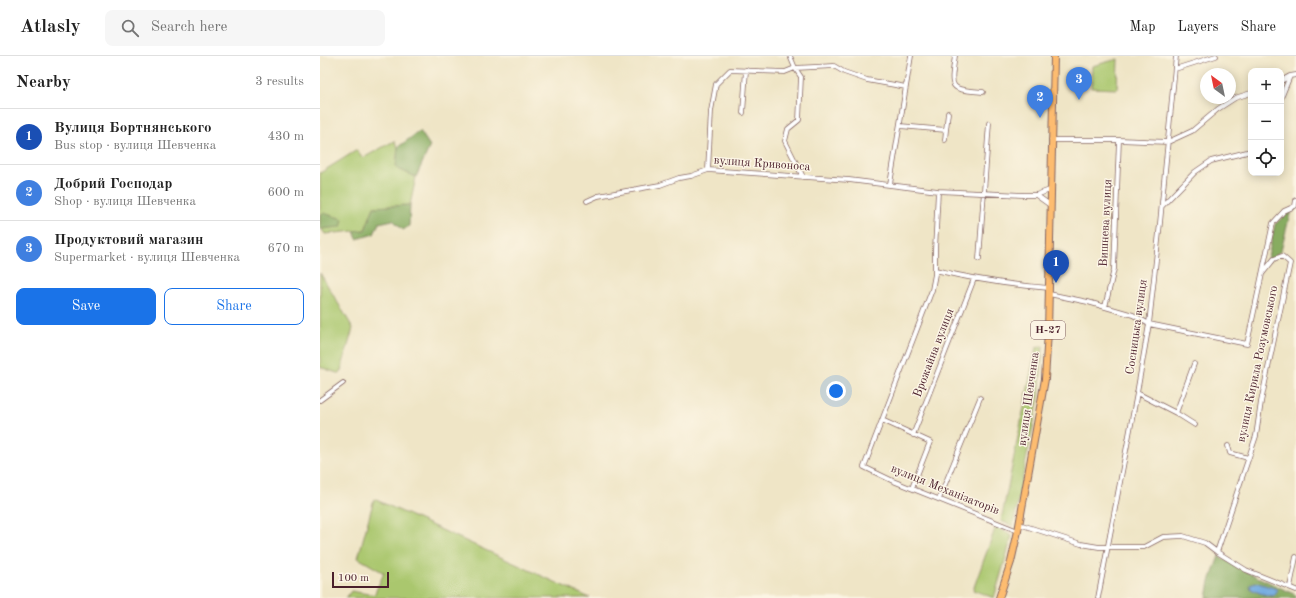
<!DOCTYPE html>
<meta charset="utf-8">
<style>
:root{--surface:#fff;--page:#f6f6f6;--text:#222;--muted:#767676;--line:#e0e0e0;--accent:#1a73e8}
body{margin:0;font-family:"Old Standard TT",serif;background:var(--page);color:var(--text)}
.controls{position:absolute;right:12px;top:12px;display:grid;overflow:hidden;border-radius:8px;box-shadow:0 2px 10px #0003}
.controls button{width:36px;height:36px;display:grid;place-items:center;padding:0;border:0;border-bottom:1px solid var(--line);background:var(--surface);color:var(--text);font:20px sans-serif}
.compass{position:absolute;left:880px;top:12px;width:36px;height:36px;border-radius:50%;background:var(--surface);box-shadow:0 2px 10px #0003;rotate:327deg}
.scale{position:absolute;left:12px;bottom:10px;width:57px;box-sizing:border-box;padding-left:4px;border:2px solid #4a1f2b;border-top:0;font-size:11px;line-height:14px;white-space:nowrap;color:#4a1f2b;-webkit-text-stroke:3px #fcf5e5;paint-order:stroke}
.you{position:absolute;left:516px;top:335px;width:14px;height:14px;margin:-10px;border:3px solid #fff;border-radius:50%;background:#1a73e8;box-shadow:0 0 0 6px #1a73e833}
.badge{display:grid;place-items:center;width:26px;height:26px;border-radius:50%;background:var(--accent);color:#fff;font-size:13px;font-weight:700}
.pin{position:absolute;translate:-50% -33px;filter:drop-shadow(0 1px 2px #0008)}
.pin::after{content:'';position:absolute;top:21px;width:14px;height:12px;background:inherit;clip-path:polygon(0 0,100% 0,50% 100%)}
.list{margin:0;padding:0;list-style:none}
h2{display:flex;justify-content:space-between;align-items:center;height:52px;margin:0;padding:0 16px;font-size:17px}
h2 small{font-size:13px;font-weight:400;color:var(--muted)}
.list li{display:grid;grid-template-columns:26px 1fr auto;gap:12px;align-items:center;box-sizing:border-box;height:56px;padding:0 16px;border-top:1px solid var(--line)}
.list b{display:block;font-size:15px;white-space:nowrap}
.list p{margin:0;font-size:13px;white-space:nowrap;color:var(--muted)}
.list em{font-size:13px;font-style:normal;color:var(--muted)}
.actions{display:flex;gap:8px;padding:12px 16px}
.actions a{flex:1;padding:9px 0;border:1px solid var(--accent);border-radius:8px;text-align:center;font-size:14px;color:var(--accent)}
.actions .main{background:var(--accent);color:#fff}
.icon{flex:none;width:22px;height:22px;fill:none;stroke:currentColor;stroke-width:2;stroke-linecap:round;stroke-linejoin:round}
.map{position:relative;flex:none;width:976px;height:542px;overflow:hidden}
header{display:flex;align-items:center;gap:24px;box-sizing:border-box;height:56px;padding:0 20px;background:var(--surface);border-bottom:1px solid var(--line)}
header strong{font-size:19px}
nav{display:flex;gap:22px;margin-inline-start:auto;font-size:14px}
.search{width:280px;height:36px;background:var(--page);display:flex;align-items:center;gap:10px;box-sizing:border-box;padding:0 14px;border-radius:8px;color:var(--muted);font-size:15px}
main{display:flex}
aside{flex:1;background:var(--surface)}
.map>svg:first-child{display:block}
</style>
<header>
<strong>Atlasly</strong>
<div class="search"><svg class="icon" aria-label="search" viewBox="0 0 24 24"><circle cx="10" cy="10" r="6"/><path d="M15 15l6 6"/></svg>Search here</div>
<nav><a>Map</a><a>Layers</a><a>Share</a></nav>
</header>
<main>
<aside>
<h2>Nearby<small>3 results</small></h2>
<ul class="list">
<li><span class="badge" style="background:#1a4fb4">1</span><div><b>Вулиця Бортнянського</b><p>Bus stop · вулиця Шевченка</p></div><em>430 m</em></li>
<li><span class="badge" style="background:#3f7fe0">2</span><div><b>Добрий Господар</b><p>Shop · вулиця Шевченка</p></div><em>600 m</em></li>
<li><span class="badge" style="background:#3f7fe0">3</span><div><b>Продуктовий магазин</b><p>Supermarket · вулиця Шевченка</p></div><em>670 m</em></li>
</ul>
<div class="actions"><a class="main">Save</a><a>Share</a></div>
</aside>
<div class="map">
<svg width="976" height="542" viewBox="0 0 976 542">
<rect width="100%" height="100%" fill="#fcf5e5"/>
<filter id="ink" filterUnits="userSpaceOnUse"><feTurbulence type="fractalNoise" baseFrequency=".025" numOctaves="2"/><feDisplacementMap in="SourceGraphic" scale="8" xChannelSelector="R" yChannelSelector="G"/><feConvolveMatrix kernelMatrix="1 2 1 2 8 2 1 2 1" color-interpolation-filters="sRGB"/></filter>
<filter id="wash" filterUnits="userSpaceOnUse"><feTurbulence type="fractalNoise" baseFrequency=".012" numOctaves="4" result="noise"/><feDisplacementMap in="SourceGraphic" scale="16" xChannelSelector="R" yChannelSelector="G"/><feGaussianBlur stdDeviation="0.9" result="paint"/><feColorMatrix in="noise" values="0 0 0 0 0 0 0 0 0 0 0 0 0 0 0 0 0 1.4 0 .05"/><feComposite in="paint" operator="in"/></filter>
<g filter="url(#wash)">
<rect width="100%" height="100%" fill="#efe5c6"/>
<path fill="#aac76e" stroke="#7a734c" d="M798,3l-1,30 -26,-1 1,-22z
M74,85l4,6 -2,21 20,9 -6,28 -36,2 -9,23 -40,4 -5,-7v-54l37,-23 6,8z
M0,217l33,55 -13,46 -20,-7z
M723,290l-4,50 -26,130 -12,-5 35,-173z
M54,443l216,99h-244l5,-7 23,4 10,-22 -26,-15z
M676,470l16,10 -18,62 -21,-8z"/>
<path fill="#87ac61" stroke="#686646" d="M100,75l10,15 -14,31 -20,-9 2,-21z
M90,149l-1,21 -6,4 -10,-10 -14,3 -5,11 -17,5 -3,-8 11,-1 9,-23z
M971,154l-10,41 -14,11 8,-38z
M3,157l20,6 -2,8 -21,2v-14z
M899,500l32,18 45,21v3h-89l3,-17z"/>
<path fill="#71aae0" stroke="#5e6486" d="M935,526l22,7 -1,4 -3,3c-8,-1 -15,-3 -22,-7l-1,-4z"/>
</g>
<g filter="url(#ink)">
<g fill="none" stroke-linecap="round" stroke-linejoin="round">
<defs>
<path id="street" d="M470,0l5,12 6,9 -2,43 -11,9 -3,12 18,36
M635,0c-5,34 -6,33 28,36
M855,13l41,-13
M961,25l9,-5 6,-1
M961,42l9,-22
M423,57l3,-43
M580,70l46,4 2,-17
M625,84l1,-10
M731,84h68l49,2 24,-11 26,-22 17,-11 16,-5
M388,114l3,-59 5,-27 14,-14 55,2 10,-4 39,-2 10,6 23,8 39,7
M570,128l21,-128
M618,135l-3,59v24l-3,16 -68,177 29,14 125,50
M716,139l14,10
M267,145l11,-5 62,-11 19,-7 12,-2 17,-6 141,10 89,11 85,4h13l14,-5
M842,150l33,-34 16,-11 40,-10
M659,203l10,-136
M615,214c38,9 75,15 114,18
M729,238l39,8 45,13 16,9 98,20 26,-121 11,-12 11,-5 1,-6
M785,251l9,-38 5,-129
M817,337l39,20 19,12
M0,344l23,-17
M856,357l18,-49
M562,364l48,22 -18,46
M593,379l61,-156
M908,390l2,7 18,5
M619,443l41,-101
M699,468l62,20 18,3h45l19,-10 20,-1 22,7 12,9 29,18 50,20
M897,496l39,-116 5,-34 29,-139 -8,-7 -8,3 -12,15
M970,531l6,-30
M778,542l39,-205 12,-69 11,-101 16,-167"/>
<path id="primary" d="M679,542l12,-36 7,-31 27,-152 3,-47 6,-276"/>
</defs>
<use href="#street" stroke="#846461" stroke-width="5.5"/>
<use href="#primary" stroke="#846461" stroke-width="8"/>
<use href="#street" stroke="#fff" stroke-width="4"/>
<use href="#primary" stroke="#fdbc6f" stroke-width="6"/>
</g>
</g>
<g text-anchor="middle" dominant-baseline="central" stroke-width="3" stroke-linejoin="round" paint-order="stroke">
<rect fill="#fcf5e5" stroke="#7f5f63" stroke-width="1" x="711" y="265" width="34" height="18" rx="3"/>
<g font-size="11" font-weight="bold" fill="#4a1f2b">
<text x="728" y="274">Н-27</text>
</g>
<g font-size="12" fill="#4a1f2b" stroke="#fcf5e5">
<text transform="translate(442 108) rotate(4)">вулиця Кривоноса</text>
<text transform="translate(786 167) rotate(-87)">Вишнева вулиця</text>
<text transform="translate(817 271) rotate(-82)">Сосницька вулиця</text>
<text transform="translate(614 297) rotate(-69)">Врожайна вулиця</text>
<text transform="translate(938 308) rotate(-78)">вулиця Кирила Розумовського</text>
<text transform="translate(709 343) rotate(-82)">вулиця Шевченка</text>
<text transform="translate(625 434) rotate(22)">вулиця Механізаторів</text>
</g>
</g>
</svg>
<div class="controls">
<button>+</button>
<button>−</button>
<button><svg class="icon" aria-label="locate" viewBox="0 0 24 24"><circle cx="12" cy="12" r="6"/><path d="M12 2v4M12 18v4M2 12h4M18 12h4"/></svg></button>
</div>
<svg class="compass" viewBox="-18 -18 36 36"><path d="M0-13l5 13h-10z" fill="#e53935"/><path d="M0 13l5-13h-10z" fill="#767676"/></svg>
<div class="scale">100 m</div>
<div class="you"></div>
<div class="pin badge" style="left:736px;top:227px;background:#1a4fb4">1</div>
<div class="pin badge" style="left:720px;top:62px;background:#3f7fe0">2</div>
<div class="pin badge" style="left:759px;top:44px;background:#3f7fe0">3</div>
</div>
</main>
